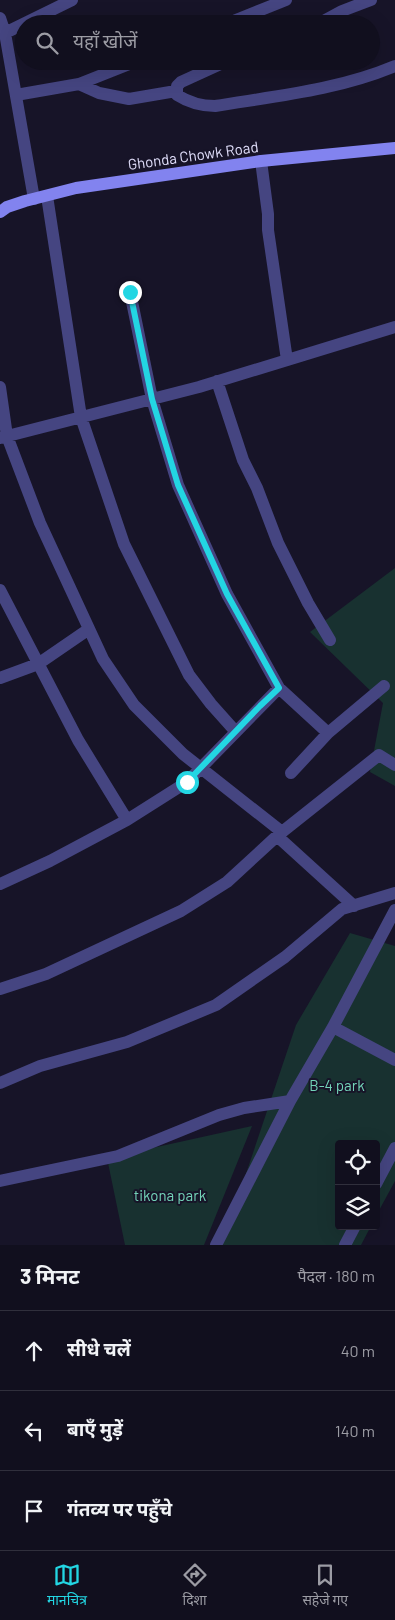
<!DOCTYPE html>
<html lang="hi">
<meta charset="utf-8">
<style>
:root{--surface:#110f1e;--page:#1e1d2b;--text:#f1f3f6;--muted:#9c9ca4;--line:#302f3c;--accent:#23d6e3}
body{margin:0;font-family:Barlow,"Noto Sans Devanagari",sans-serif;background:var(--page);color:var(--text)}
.controls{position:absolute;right:15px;bottom:15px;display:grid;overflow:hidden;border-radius:5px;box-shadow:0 5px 20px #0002}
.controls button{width:45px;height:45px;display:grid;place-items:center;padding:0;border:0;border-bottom:1px solid var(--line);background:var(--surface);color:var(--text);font:25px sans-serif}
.stop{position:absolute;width:15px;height:15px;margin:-11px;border:4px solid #23d6e3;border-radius:50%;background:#fff}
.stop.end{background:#23d6e3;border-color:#fff;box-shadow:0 1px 5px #0008}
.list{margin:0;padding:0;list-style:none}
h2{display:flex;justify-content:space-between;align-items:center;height:65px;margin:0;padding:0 20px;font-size:21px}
h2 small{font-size:16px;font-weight:400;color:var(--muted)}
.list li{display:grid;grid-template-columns:32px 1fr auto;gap:15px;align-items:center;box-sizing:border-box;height:80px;padding:0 20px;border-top:1px solid var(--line)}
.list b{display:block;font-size:19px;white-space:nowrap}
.list em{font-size:16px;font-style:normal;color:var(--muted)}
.icon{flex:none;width:28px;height:28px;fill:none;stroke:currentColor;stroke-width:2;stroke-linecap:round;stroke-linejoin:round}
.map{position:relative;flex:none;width:395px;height:1245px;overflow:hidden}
.search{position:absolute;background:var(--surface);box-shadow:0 5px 20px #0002;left:15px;right:15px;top:15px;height:55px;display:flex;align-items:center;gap:12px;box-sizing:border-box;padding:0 18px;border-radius:28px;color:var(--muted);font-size:19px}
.sheet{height:305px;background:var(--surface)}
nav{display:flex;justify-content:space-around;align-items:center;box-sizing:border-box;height:70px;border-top:1px solid var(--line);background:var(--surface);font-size:14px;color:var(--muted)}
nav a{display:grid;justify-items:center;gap:2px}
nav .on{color:var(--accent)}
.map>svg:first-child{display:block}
</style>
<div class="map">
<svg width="395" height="1245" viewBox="0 0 395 1245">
<rect width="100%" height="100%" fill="#171428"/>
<path fill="#183130" d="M395,568v218l-25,-14 13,-69 -73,-71z
M350,933l45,13v235l-19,35v-72h-37v82h32l-10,19h-139l74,-220z
M252,1126l-48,119h-79l-18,-87z"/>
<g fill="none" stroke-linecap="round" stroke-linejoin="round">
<path stroke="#454581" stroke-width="12" d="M0,18l5,15 29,166
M226,24l60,-24
M318,24l24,-13 29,-11
M5,33l67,-33
M227,61l-46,21 -4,4v9c11,7 25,11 38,11 61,-10 123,-16 180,-40
M79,84l58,-23
M16,95l63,-11 20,9 30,6 47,-8
M261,161l7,53v16l19,130
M47,196l34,221 43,127 65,131 22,29 25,28
M130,292l22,107 26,86 49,109 52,94
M217,381l26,79 14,28 21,55 30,60 22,37
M0,387l7,49 33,87 63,136 31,46 49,49 99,78
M0,438l199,-51 196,-60
M0,590l78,150 49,80
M0,678l38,-14 51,-35
M291,773l37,-40 56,-47
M277,836l77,70
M0,884l50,-23 77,-41 60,-38 92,-94 49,45
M0,989l46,-15 135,-63 46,-29 50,-46 102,-81 16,10
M333,1027l62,33
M0,1083l40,-17 87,-24 89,-37 69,-48 57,-48 53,-16
M0,1181l118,-25 101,-41 25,-7 46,-7
M376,1184l19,-36
M216,1245l74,-144 43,-74 62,-117
M345,1245l10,-19"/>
<path stroke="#8283ef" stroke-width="12" d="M0,212l7,-5 18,-6 51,-13 185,-27 134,-13"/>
</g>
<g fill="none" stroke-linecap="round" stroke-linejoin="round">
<path stroke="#23d6e3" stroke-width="6" d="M130,292l22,107 26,86 49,109 52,94 -19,18 -73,76"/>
</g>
<g text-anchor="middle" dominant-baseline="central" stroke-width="4" stroke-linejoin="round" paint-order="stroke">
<g font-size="15" fill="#e1dffb" stroke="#171428">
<text transform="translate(193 155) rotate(-8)">Ghonda Chowk Road</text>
</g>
<g font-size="15" fill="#73d3b8" stroke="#171428">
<text x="337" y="1085">B-4 park</text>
<text x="170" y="1195">tikona park</text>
</g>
</g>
</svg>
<div class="controls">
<button><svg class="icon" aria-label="locate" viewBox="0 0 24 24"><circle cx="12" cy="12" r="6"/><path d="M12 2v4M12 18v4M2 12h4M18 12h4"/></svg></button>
<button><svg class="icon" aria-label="layers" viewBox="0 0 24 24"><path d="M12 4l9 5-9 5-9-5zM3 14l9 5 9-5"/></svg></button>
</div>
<div class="stop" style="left:187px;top:782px"></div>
<div class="stop end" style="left:130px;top:292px"></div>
<div class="search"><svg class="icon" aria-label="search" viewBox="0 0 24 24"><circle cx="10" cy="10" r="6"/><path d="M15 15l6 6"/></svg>यहाँ खोजें</div>
</div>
<section class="sheet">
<h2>3 मिनट<small>पैदल · 180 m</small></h2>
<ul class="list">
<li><svg class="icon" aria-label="ahead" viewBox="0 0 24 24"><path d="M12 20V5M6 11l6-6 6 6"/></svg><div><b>सीधे चलें</b></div><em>40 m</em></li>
<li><svg class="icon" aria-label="left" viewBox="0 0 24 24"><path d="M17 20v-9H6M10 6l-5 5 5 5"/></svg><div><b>बाएँ मुड़ें</b></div><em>140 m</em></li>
<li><svg class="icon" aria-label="arrive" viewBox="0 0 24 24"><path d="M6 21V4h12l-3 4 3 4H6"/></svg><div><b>गंतव्य पर पहुँचे</b></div></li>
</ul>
</section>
<nav>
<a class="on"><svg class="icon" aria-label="map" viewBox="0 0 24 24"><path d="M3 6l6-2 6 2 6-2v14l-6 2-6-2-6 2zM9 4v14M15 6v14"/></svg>मानचित्र</a>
<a><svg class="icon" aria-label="directions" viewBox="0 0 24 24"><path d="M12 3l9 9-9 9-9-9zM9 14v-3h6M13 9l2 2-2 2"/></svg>दिशा</a>
<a><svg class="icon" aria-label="saved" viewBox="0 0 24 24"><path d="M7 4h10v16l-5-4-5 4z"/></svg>सहेजे गए</a>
</nav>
